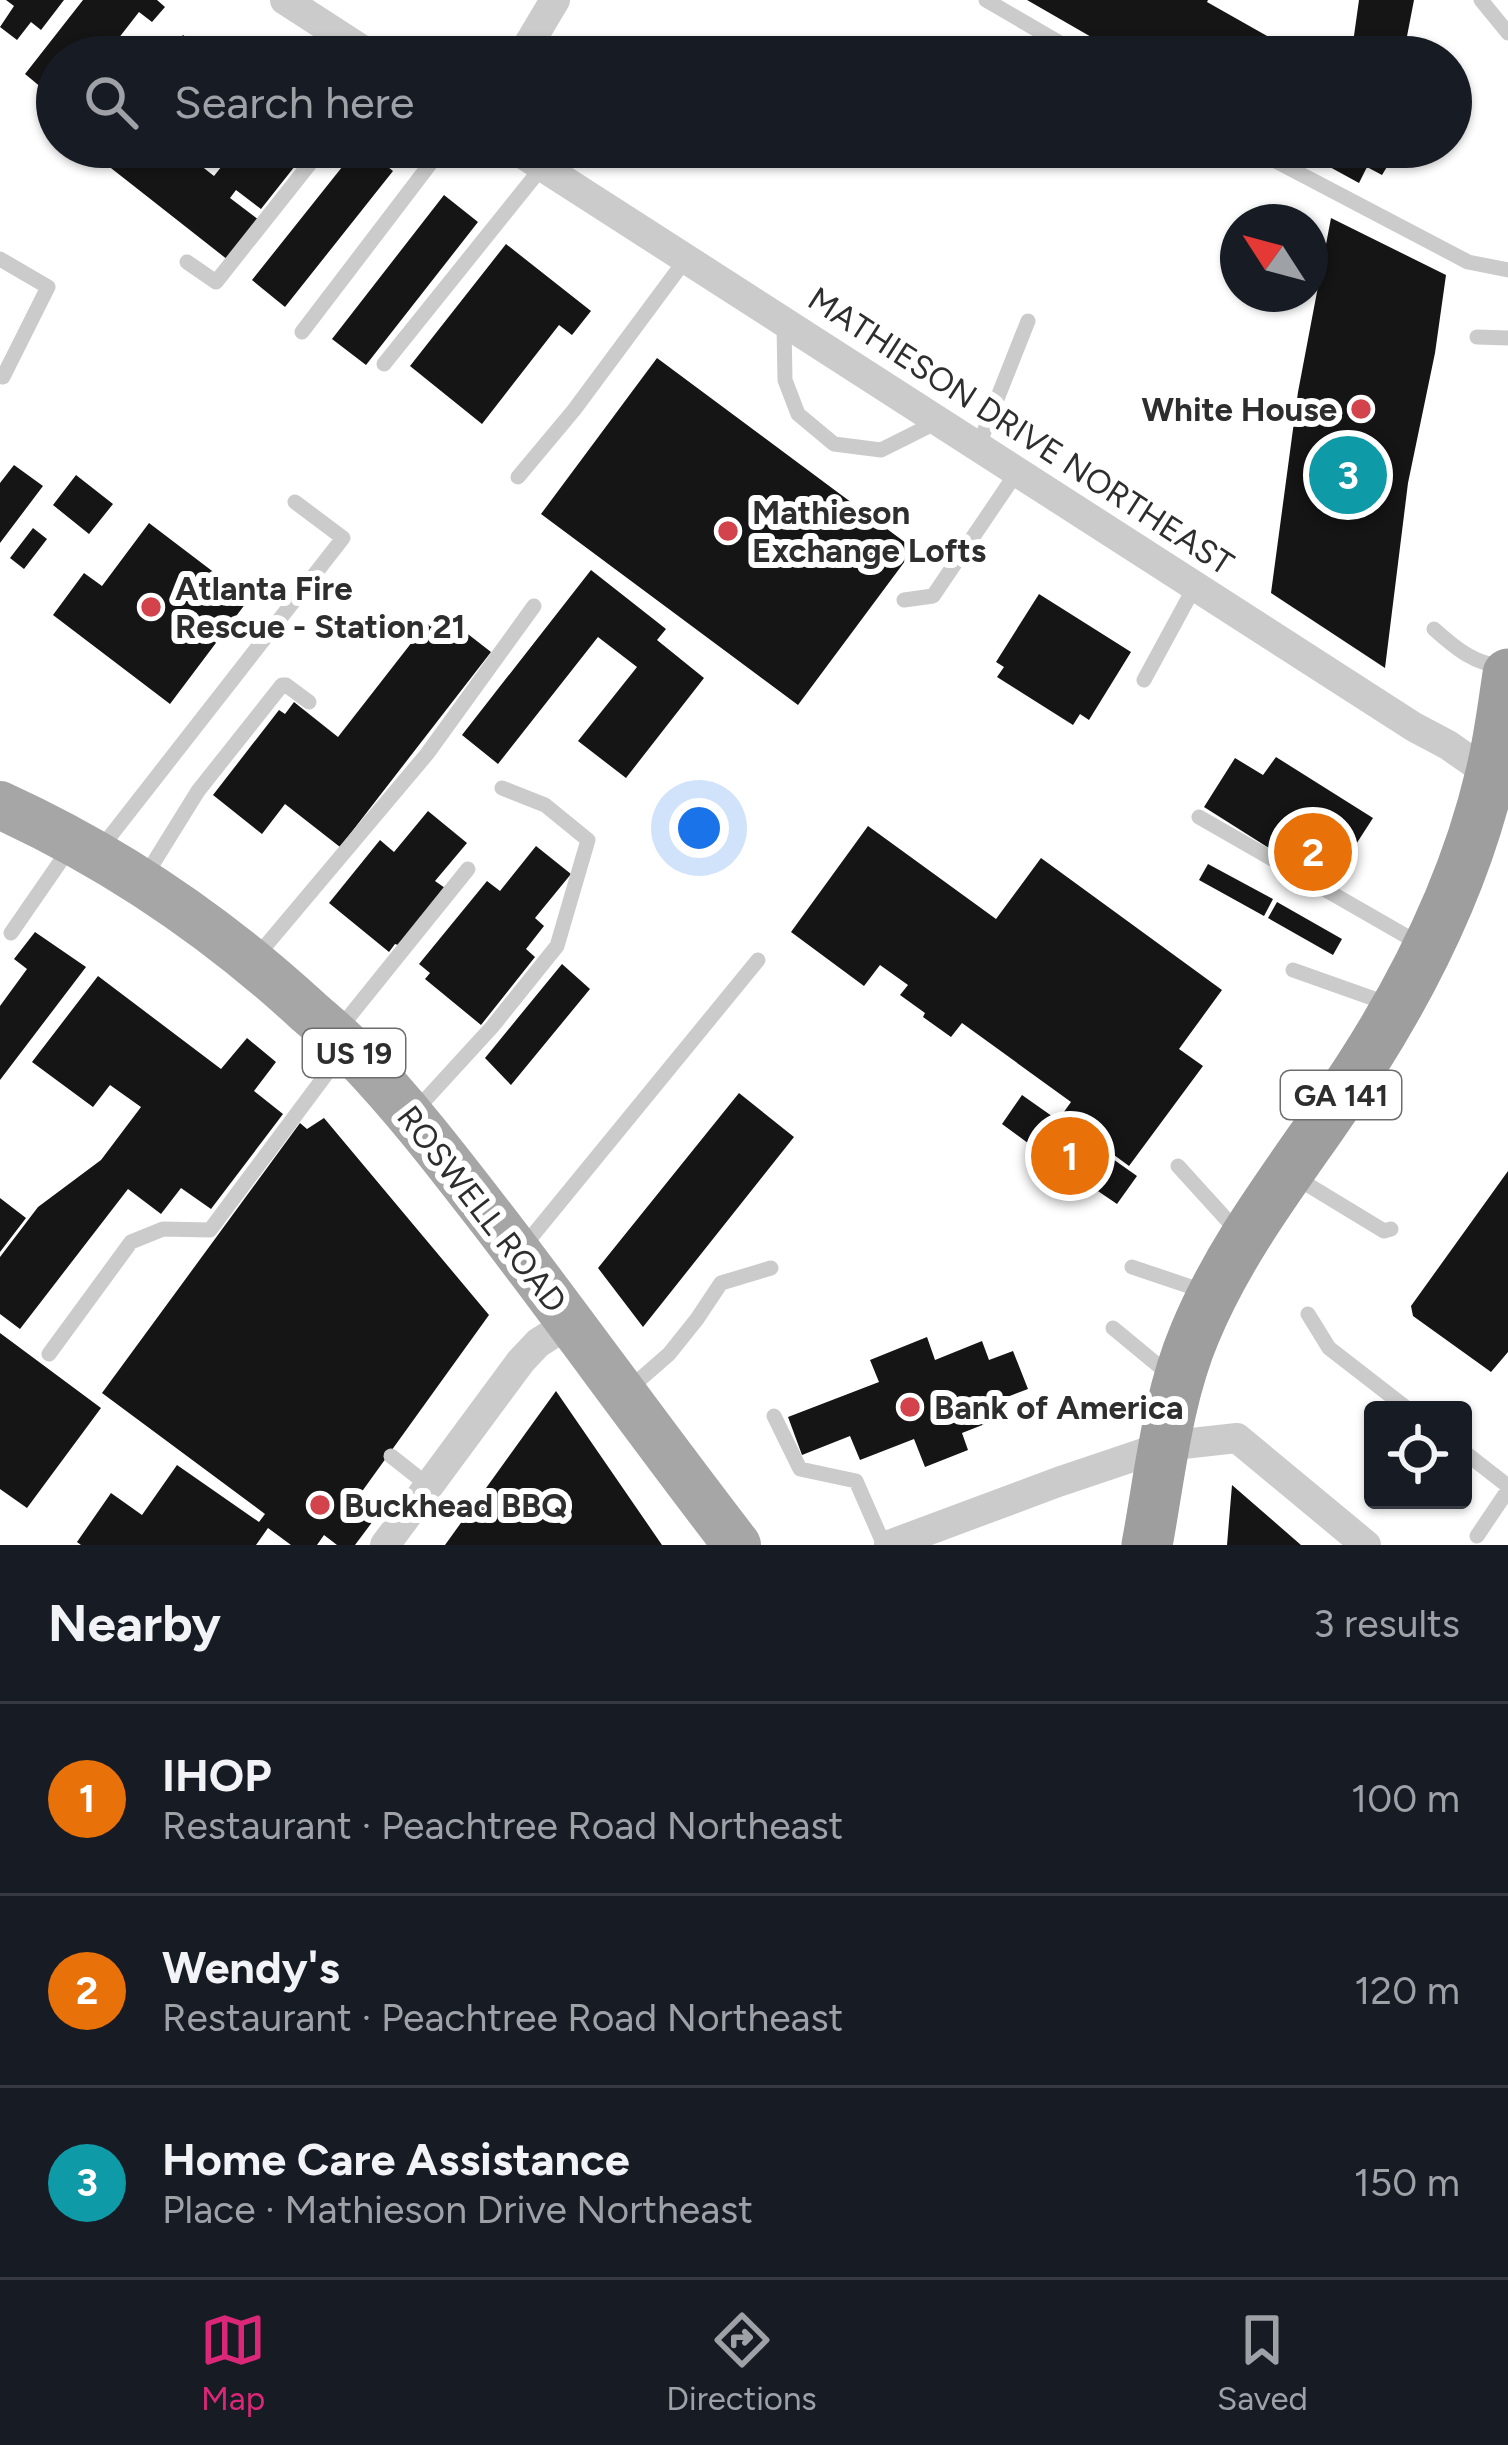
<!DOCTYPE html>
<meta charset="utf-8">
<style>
:root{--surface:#171b24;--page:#20242c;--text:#f1f3f6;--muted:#9ea1a6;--line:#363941;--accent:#db2777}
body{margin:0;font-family:Figtree,sans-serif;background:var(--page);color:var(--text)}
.controls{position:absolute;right:36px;bottom:36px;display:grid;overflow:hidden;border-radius:12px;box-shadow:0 3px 9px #0004}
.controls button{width:108px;height:108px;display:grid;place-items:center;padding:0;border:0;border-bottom:3px solid var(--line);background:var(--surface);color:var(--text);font:60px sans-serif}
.compass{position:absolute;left:1220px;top:204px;width:108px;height:108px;border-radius:50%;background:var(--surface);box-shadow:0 3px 9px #0004;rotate:306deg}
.you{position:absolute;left:699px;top:828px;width:42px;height:42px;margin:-30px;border:9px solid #fff;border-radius:50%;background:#1a73e8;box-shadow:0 0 0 18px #1a73e833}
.badge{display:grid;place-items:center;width:78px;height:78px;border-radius:50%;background:var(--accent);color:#fff;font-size:39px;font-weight:700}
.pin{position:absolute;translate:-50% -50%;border:6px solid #fff;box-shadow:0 3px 12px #0006}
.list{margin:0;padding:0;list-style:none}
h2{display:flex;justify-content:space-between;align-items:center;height:156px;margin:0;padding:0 48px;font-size:51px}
h2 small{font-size:39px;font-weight:400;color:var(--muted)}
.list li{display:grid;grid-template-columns:78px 1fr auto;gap:36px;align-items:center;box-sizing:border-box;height:192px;padding:0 48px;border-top:3px solid var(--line)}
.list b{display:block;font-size:45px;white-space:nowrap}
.list p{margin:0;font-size:39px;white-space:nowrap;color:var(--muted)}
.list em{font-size:39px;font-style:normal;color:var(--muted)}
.icon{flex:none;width:66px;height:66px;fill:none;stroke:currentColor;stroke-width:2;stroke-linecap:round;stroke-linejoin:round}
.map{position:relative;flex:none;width:1508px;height:1545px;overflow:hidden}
.search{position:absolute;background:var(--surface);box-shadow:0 3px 9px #0004;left:36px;right:36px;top:36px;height:132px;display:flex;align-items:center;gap:30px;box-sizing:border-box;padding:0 42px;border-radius:66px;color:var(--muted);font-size:45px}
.sheet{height:732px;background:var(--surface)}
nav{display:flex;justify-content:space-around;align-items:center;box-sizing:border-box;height:168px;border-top:3px solid var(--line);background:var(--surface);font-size:33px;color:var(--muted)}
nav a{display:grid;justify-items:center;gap:6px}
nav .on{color:var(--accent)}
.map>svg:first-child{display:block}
</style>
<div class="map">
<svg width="1508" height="1545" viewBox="0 0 1508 1545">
<rect width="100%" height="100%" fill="#fff"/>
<path fill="#151515" d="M6,0h58l-23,30 -10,-8 -14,18 -17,-13 14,-21z
M83,0h74l8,7 -13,15 -13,-10 -35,45h-47v25l-9,11 -23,-19z
M1027,0h181l-1,2 97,55h-178z
M1359,0h55l-11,57h-52z
M183,35l28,22h-46z
M90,147h87l37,29 23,-29h73l-49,62 -25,-19 -6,8 29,22 -31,40 -140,-110z
M358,147h5l30,24 -108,136 -33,-27z
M1304,147h95l-17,28 -15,-8 -8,16 -42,-23 2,-5z
M444,195l34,27 -112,143 -34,-26z
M1331,218l115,57 -11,78 -27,130 -23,185 -114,-75 27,-201z
M506,244l85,67 -19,24 -13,-10 -77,99 -72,-58z
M657,358l257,191 -116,156 -257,-191z
M14,465l29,21 -43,57v-60z
M76,475l37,29 -24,30 -36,-29z
M149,523l100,76 -79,105 -117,-89 31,-42 18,13z
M33,528l14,11 -23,30 -14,-11z
M591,570l75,59 -9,11 47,38 -78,100 -48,-37 59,-74 -39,-30 -100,127 -36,-29z
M1039,594l92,58 -42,68 -9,-6 -7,11 -76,-48 7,-10 -8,-5z
M437,610l54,42 -151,195 -55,-43 -23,30 -49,-39 66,-85 6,4 9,-12 44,35z
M1276,757l97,61 -44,68 -125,-79 31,-49 28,17z
M428,811l39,32 -32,38 10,7 -47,57 -3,-1 -6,8 -60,-49 51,-63 14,12z
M868,826l128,93 45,-61 181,132 -43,59 24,17 -74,100 -68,-50 10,-14 -109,-79 -11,14 -28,-20 2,-4 -25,-18 8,-10 -28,-20 -16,21 -73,-54z
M536,846l35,28 -36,44 9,8 -18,23 9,8 -54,68 -56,-46 5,-6 -11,-9 68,-83 13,10z
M1208,864l65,35 -9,17 -65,-36z
M1277,902l65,37 -9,16 -65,-37z
M35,932l51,35 -86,113v-74l27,-37 -13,-10z
M562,964l28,25 -79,96 -26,-27z
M98,976l123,93 26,-31 29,24 -22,29 29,23 -72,95 -30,-21 -20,26 -33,-25 -108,140 -20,-15v-57l38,-50 63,-47 40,-53 -31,-22 -17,22 -61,-45z
M739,1093l55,44 -151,190 -45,-59z
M1022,1095l115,81 -20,28 -28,-19 -11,15 -52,-37 10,-14 -34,-25z
M324,1118l165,197 -131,182 21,16 -24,32h-18l-13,-10 -7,10h-26l-23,-17 -12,17h-175l-4,-3 34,-49 31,22 35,-50 82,57 6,-8 -163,-121 198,-270 7,6z
M1508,1171v181l-17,20 -78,-56 -2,-10z
M0,1198l26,20 -26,34z
M0,1333l101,75 -74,100 -27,-19z
M927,1337l8,23 47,-19 7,19 24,-9 15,38 -26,10 6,16 -46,18 6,17 -43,17 -11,-28 -54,21 -10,-24 -48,19 -14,-38 91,-35 -9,-22z
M556,1391l106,154h-217z
M1232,1485l69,60h-74z"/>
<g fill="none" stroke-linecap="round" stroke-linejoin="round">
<path stroke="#cbcbcb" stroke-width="15" d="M986,0l98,57
M1481,0l27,33
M1249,147l219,115 40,8
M1124,156l5,-9
M0,259l48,28 -45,90
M187,262l29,20 107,-135
M784,325l1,55 13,34 36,30 47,6 58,-29
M302,332l141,-185
M1477,337l31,1
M384,364l159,-198
M978,447l50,-126
M518,477l56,-67 112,-151
M904,600l29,-4 84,-124
M1434,629c20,18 41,36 69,37
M1144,680l51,-94
M1199,817l221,127
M101,848l242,-310 -48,-36
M144,878l54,-87 84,-106h4l23,17
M11,933l58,-84
M257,956l170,-202 107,-148
M1293,970l93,33
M340,1028l128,-159
M416,1110l76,-83 65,-81 31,-106 -43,-35 -43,-17
M1178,1166l59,65
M1295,1177l89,54 7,-2
M524,1246l234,-286
M1132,1267l71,24
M1308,1314l21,34 80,62
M1113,1328l58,48
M49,1354l82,-112 32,-13 47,1 132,-177
M630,1388l39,-34 28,-35 24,-36 50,-15
M774,1416l26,53 56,12 28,64
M1463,1451l45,35
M391,1456l38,30
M1477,1536l31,-46"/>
<path stroke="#cbcbcb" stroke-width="30" d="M285,0l88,57
M521,57l34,-57
M512,147l902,580 34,18 43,30
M385,1545l136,-184 17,-18 33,-21
M889,1545l169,-63 107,-36 72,-8 129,107"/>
<path stroke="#a6a6a6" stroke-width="48" d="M0,805c114,52 217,122 309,207 16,14 33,28 47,43 51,53 95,111 140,169 81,106 159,215 241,321"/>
<path stroke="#9e9e9e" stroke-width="51" d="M1147,1545c13,-70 20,-146 48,-212 41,-99 111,-180 168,-270 56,-88 104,-188 128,-290 8,-32 12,-66 17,-99"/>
</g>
<g fill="#d2434b" stroke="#fff" stroke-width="4.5">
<circle cx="1361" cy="409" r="12"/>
<circle cx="728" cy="531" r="12"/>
<circle cx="151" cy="607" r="12"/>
<circle cx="910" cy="1407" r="12"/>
<circle cx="320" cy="1505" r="12"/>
</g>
<g text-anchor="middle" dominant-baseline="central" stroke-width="12" stroke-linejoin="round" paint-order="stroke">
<g fill="#fff" stroke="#6d6d6d" stroke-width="3">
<rect x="303" y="1029" width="102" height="48" rx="9"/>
<rect x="1281" y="1071" width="120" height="48" rx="9"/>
</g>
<g font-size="30" font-weight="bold" fill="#2e2e2e">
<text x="354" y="1053">US 19</text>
<text x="1341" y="1095">GA 141</text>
</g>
<g font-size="33" font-weight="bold" fill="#2e2e2e" stroke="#fff" text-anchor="start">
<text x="1337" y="409" text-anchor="end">White House</text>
<text x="752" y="512">Mathieson<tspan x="752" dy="38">Exchange Lofts</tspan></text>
<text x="175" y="588">Atlanta Fire<tspan x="175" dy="38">Rescue - Station 21</tspan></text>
<text x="934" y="1407">Bank of America</text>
<text x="344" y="1505">Buckhead BBQ</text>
</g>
<g font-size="33" fill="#2e2e2e" stroke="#fff">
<text transform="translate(1021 431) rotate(33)">MATHIESON DRIVE NORTHEAST</text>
<text transform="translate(482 1209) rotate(52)">ROSWELL ROAD</text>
</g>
</g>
</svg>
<div class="controls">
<button><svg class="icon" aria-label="locate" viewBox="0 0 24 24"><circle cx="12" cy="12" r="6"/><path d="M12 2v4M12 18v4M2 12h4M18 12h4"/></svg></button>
</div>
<svg class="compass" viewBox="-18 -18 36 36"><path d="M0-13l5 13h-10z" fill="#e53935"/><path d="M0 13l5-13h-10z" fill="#9ea1a6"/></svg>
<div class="you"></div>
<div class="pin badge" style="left:1070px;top:1156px;background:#e8710a">1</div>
<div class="pin badge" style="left:1313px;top:852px;background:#e8710a">2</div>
<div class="pin badge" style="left:1348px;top:475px;background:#0f9aa8">3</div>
<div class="search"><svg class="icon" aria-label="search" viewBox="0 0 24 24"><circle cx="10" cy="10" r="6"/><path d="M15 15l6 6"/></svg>Search here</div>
</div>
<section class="sheet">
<h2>Nearby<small>3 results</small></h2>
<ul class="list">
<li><span class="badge" style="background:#e8710a">1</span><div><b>IHOP</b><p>Restaurant · Peachtree Road Northeast</p></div><em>100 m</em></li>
<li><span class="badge" style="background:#e8710a">2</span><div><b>Wendy's</b><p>Restaurant · Peachtree Road Northeast</p></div><em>120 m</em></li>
<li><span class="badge" style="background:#0f9aa8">3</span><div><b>Home Care Assistance</b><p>Place · Mathieson Drive Northeast</p></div><em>150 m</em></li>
</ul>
</section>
<nav>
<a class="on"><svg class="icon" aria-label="map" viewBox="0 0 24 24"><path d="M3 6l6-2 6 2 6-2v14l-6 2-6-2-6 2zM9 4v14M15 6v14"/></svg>Map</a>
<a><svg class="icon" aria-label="directions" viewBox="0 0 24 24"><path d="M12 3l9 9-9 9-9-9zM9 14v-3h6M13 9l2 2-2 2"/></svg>Directions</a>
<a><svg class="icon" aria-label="saved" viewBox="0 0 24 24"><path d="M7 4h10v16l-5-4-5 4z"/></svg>Saved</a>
</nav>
